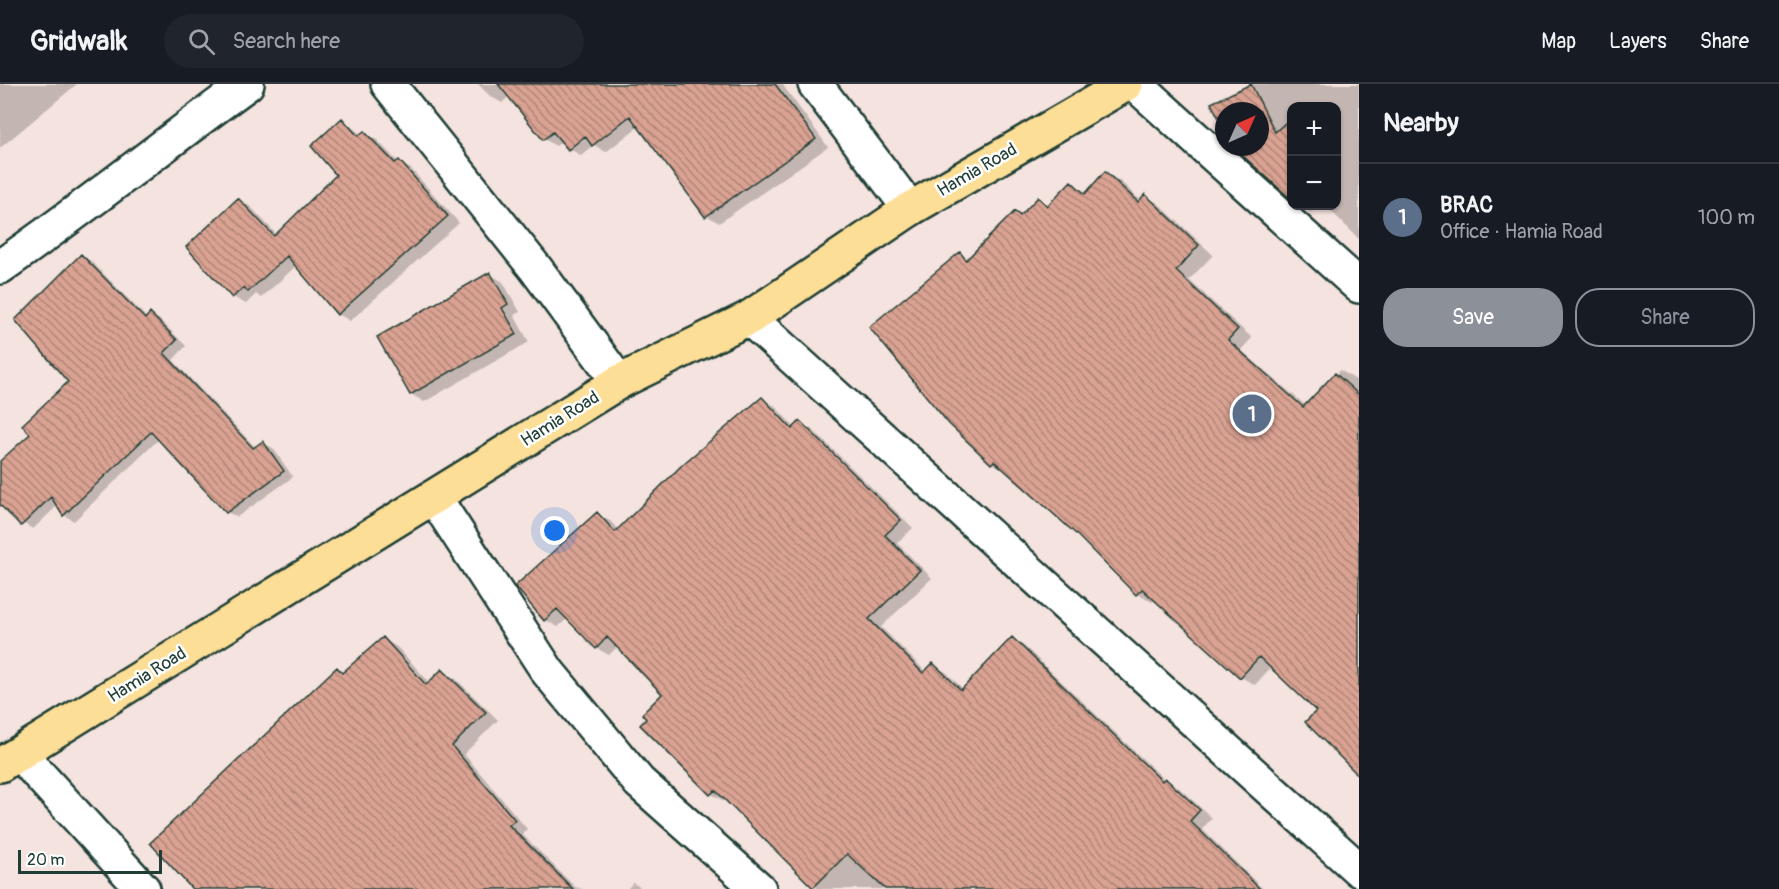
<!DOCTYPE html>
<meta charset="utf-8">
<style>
:root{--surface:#171b24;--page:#20242c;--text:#f1f3f6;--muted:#9ea1a6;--line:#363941;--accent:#8c9099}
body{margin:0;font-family:Pangolin,sans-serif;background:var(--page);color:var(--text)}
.controls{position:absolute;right:18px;top:18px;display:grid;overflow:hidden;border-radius:12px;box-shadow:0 2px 4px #0004}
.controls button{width:54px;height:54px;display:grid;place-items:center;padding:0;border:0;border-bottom:2px solid var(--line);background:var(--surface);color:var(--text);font:30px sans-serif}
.compass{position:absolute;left:1215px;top:18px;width:54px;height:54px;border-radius:50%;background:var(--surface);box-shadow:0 2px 4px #0004;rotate:45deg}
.scale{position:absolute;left:18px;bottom:15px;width:144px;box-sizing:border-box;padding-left:6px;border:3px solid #1f3d34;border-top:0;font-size:16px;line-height:21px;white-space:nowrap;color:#1f3d34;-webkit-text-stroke:4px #fff;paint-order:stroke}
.you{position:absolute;left:555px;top:447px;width:21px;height:21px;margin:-15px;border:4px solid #fff;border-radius:50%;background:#1a73e8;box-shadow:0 0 0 9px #1a73e833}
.badge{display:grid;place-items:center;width:39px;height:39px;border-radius:50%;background:var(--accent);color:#fff;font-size:20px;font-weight:700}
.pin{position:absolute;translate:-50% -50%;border:3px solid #fff;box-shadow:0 2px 6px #0006}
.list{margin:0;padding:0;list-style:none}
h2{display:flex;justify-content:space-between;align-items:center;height:78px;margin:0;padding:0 24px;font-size:26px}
h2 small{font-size:20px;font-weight:400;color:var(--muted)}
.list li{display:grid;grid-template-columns:39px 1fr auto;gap:18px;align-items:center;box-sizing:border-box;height:108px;padding:0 24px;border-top:2px solid var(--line)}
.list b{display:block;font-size:22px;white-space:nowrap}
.list p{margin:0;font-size:20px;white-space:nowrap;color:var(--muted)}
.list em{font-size:20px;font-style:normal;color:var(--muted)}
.actions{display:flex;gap:12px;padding:18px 24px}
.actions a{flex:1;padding:14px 0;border:2px solid var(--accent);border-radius:24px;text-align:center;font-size:21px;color:var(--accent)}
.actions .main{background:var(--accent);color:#fff}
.icon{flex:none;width:33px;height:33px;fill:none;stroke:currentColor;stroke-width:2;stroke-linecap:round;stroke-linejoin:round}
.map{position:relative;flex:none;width:1359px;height:805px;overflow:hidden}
header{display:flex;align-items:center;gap:36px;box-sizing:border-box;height:84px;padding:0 30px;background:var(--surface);border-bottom:2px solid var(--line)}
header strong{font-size:28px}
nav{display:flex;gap:33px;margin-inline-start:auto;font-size:21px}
.search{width:420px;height:54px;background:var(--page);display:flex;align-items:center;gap:15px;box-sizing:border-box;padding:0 21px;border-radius:33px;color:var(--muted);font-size:22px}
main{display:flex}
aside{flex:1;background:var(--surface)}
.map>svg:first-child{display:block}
</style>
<header>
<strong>Gridwalk</strong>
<div class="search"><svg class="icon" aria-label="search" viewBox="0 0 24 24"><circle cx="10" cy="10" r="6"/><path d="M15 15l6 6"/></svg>Search here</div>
<nav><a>Map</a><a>Layers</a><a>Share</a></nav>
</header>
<main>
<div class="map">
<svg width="1359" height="805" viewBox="0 0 1359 805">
<defs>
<pattern id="building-back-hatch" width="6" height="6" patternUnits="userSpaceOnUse" patternTransform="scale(1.5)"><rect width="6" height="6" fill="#daa292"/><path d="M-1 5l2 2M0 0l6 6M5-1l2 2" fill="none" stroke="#b08578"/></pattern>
</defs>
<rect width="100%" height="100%" fill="#f4e3de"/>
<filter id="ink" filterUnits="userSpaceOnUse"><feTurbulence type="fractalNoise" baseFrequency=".0167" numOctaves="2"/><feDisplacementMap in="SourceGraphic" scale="12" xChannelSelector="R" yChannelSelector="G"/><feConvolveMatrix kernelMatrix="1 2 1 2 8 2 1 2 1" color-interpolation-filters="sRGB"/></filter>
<g filter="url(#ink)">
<path fill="#0003" d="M0,0h77l-77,64z
M478,0h304l46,63 -109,76 -13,-8 -67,-89 -33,26 -12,-7 -13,11 -12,-8 -7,-7 -6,5 -12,-7 -35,-43 -7,7 -12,-7z
M1252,0h107v155l-33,-33h10v-100h-44v92l-57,-51h25v-36h-36v14l-11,-21z
M342,36l20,15 2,-2 13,7 21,22 13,7 48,54 -109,98 -12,-7 -41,-49 -36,33 -5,-4 -10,10 -13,-7 -45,-50 51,-47 12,7 26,28 61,-60z
M1105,89l15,8 21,20 4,-5 14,8 54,51 -24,25 63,58 -11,12 65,56 34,-36 19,12v393l-41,-64 -47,-44 -16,18 -14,-8 -86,-78 -3,3 -15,-8 -60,-61 -71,-62 -14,-8 -32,-209 9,6 46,-47 6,4 17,-18 12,7 21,-23 17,10z
M1300,122h17l-6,6z
M82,172l9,5 56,57 4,-3 9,5 26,26 -13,14 83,88 7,-5 10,5 20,29 -56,40 -10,-5 -68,-73 -85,82 -10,-6 -6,-10 -25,24 -9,-5 -24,-28v-33l33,-29 37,-52z
M490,190l13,8 17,30 -6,3 15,27 -105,60 -13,-8z
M762,315l13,7 20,22 5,-5 13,7 100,98 -16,15 35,35 -51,49 45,45 8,-7 12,7 18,18 48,-51 13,8 140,133 13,7 34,31 -10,11 61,60h-445l-92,-90 -2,2 -13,-7 -69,-69 22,-31 -46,-48 -9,9 -13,-7 -28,-30 -10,9 -13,-7 52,-106 13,7 9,9z
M383,555l14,8 33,36 12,-12 14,8 42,41 -34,34 63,75 -5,5 53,53 8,2h-389l143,-220 7,4z
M633,799l10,6h-16z"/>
<path fill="url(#building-back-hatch)" stroke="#1f3d34" stroke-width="1.5" d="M498,0h277l41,55 -111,78 -75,-101 -38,30 -7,-10 -17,14 -15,-18 -10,8z
M1251,0l24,48 17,-15v83l-59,-53h27v-36h-36v17l-13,-25z
M342,34l16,18 6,-5 31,32 4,-3 49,56 -111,99 -50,-59 -39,36 -4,-5 -12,11 -46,-51 52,-49 36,38 62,-61 -25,-29z
M1105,87l33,31 7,-8 54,51 -23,26 62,58 -10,11 75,67 32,-34 24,22v381l-54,-54 11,-11 -57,-54 -19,21 -98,-89 -6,6 -60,-61 -82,-73 -3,3 -42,-40 -80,-97 91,-75 6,8 49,-49 5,5 18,-19 9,9 24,-25 14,13z
M81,170l64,65 5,-6 27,27 -13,13 89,95 10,-7 21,30 -58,42 -75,-81 -88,84 -12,-19 -30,29 -21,-21v-44l30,-27 -8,-9 46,-43 -53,-62z
M490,188l18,32 -6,4 15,26 -107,61 -33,-58z
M762,313l30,32 8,-8 101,99 -16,15 35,35 -51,49 54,54 10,-10 28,27 51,-53 150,144 3,-3 35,32 -10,11 70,68h-375l-38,-35 -34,34 -98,-98 -5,5 -70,-70 6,-6 -4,-5 20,-20 -55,-57 -11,12 -39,-40 -13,12 -29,-35 82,-74 18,20 68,-68z
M383,553l43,48 16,-16 44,43 -34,34 63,74 -6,5 64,64h-381l-42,-46 187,-176 5,6z"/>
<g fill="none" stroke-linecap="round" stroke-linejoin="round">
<defs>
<path id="minor" d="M388,0l148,185 83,113
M815,0l95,125
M1135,0l224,202
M0,183c84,-58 164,-123 247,-183
M749,234l610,552
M434,413l114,175 91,110 120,107
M20,670l123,135"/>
<path id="major" d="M0,681l619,-383 130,-64 161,-109 216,-125"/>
</defs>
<use href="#minor" stroke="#1f3d34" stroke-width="38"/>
<use href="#major" stroke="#1f3d34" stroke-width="38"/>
<use href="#minor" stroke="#fff" stroke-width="33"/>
<use href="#major" stroke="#fdde96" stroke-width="33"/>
</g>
</g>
<g text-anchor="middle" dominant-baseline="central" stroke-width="5" stroke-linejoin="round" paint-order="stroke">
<g font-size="18" fill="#1f3d34" stroke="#fff">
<text transform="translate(977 86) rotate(-30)">Hamia Road</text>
<text transform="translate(560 335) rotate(-32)">Hamia Road</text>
<text transform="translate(147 591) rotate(-32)">Hamia Road</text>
</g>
</g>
</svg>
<div class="controls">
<button>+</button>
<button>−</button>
</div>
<svg class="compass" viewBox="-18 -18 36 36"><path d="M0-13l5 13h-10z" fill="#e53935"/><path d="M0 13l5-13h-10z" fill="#9ea1a6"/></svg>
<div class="scale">20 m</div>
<div class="you"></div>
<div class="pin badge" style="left:1252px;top:330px;background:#5c6f8a">1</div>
</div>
<aside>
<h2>Nearby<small></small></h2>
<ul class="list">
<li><span class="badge" style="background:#5c6f8a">1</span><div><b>BRAC</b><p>Office · Hamia Road</p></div><em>100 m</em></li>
</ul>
<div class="actions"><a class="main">Save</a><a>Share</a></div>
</aside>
</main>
